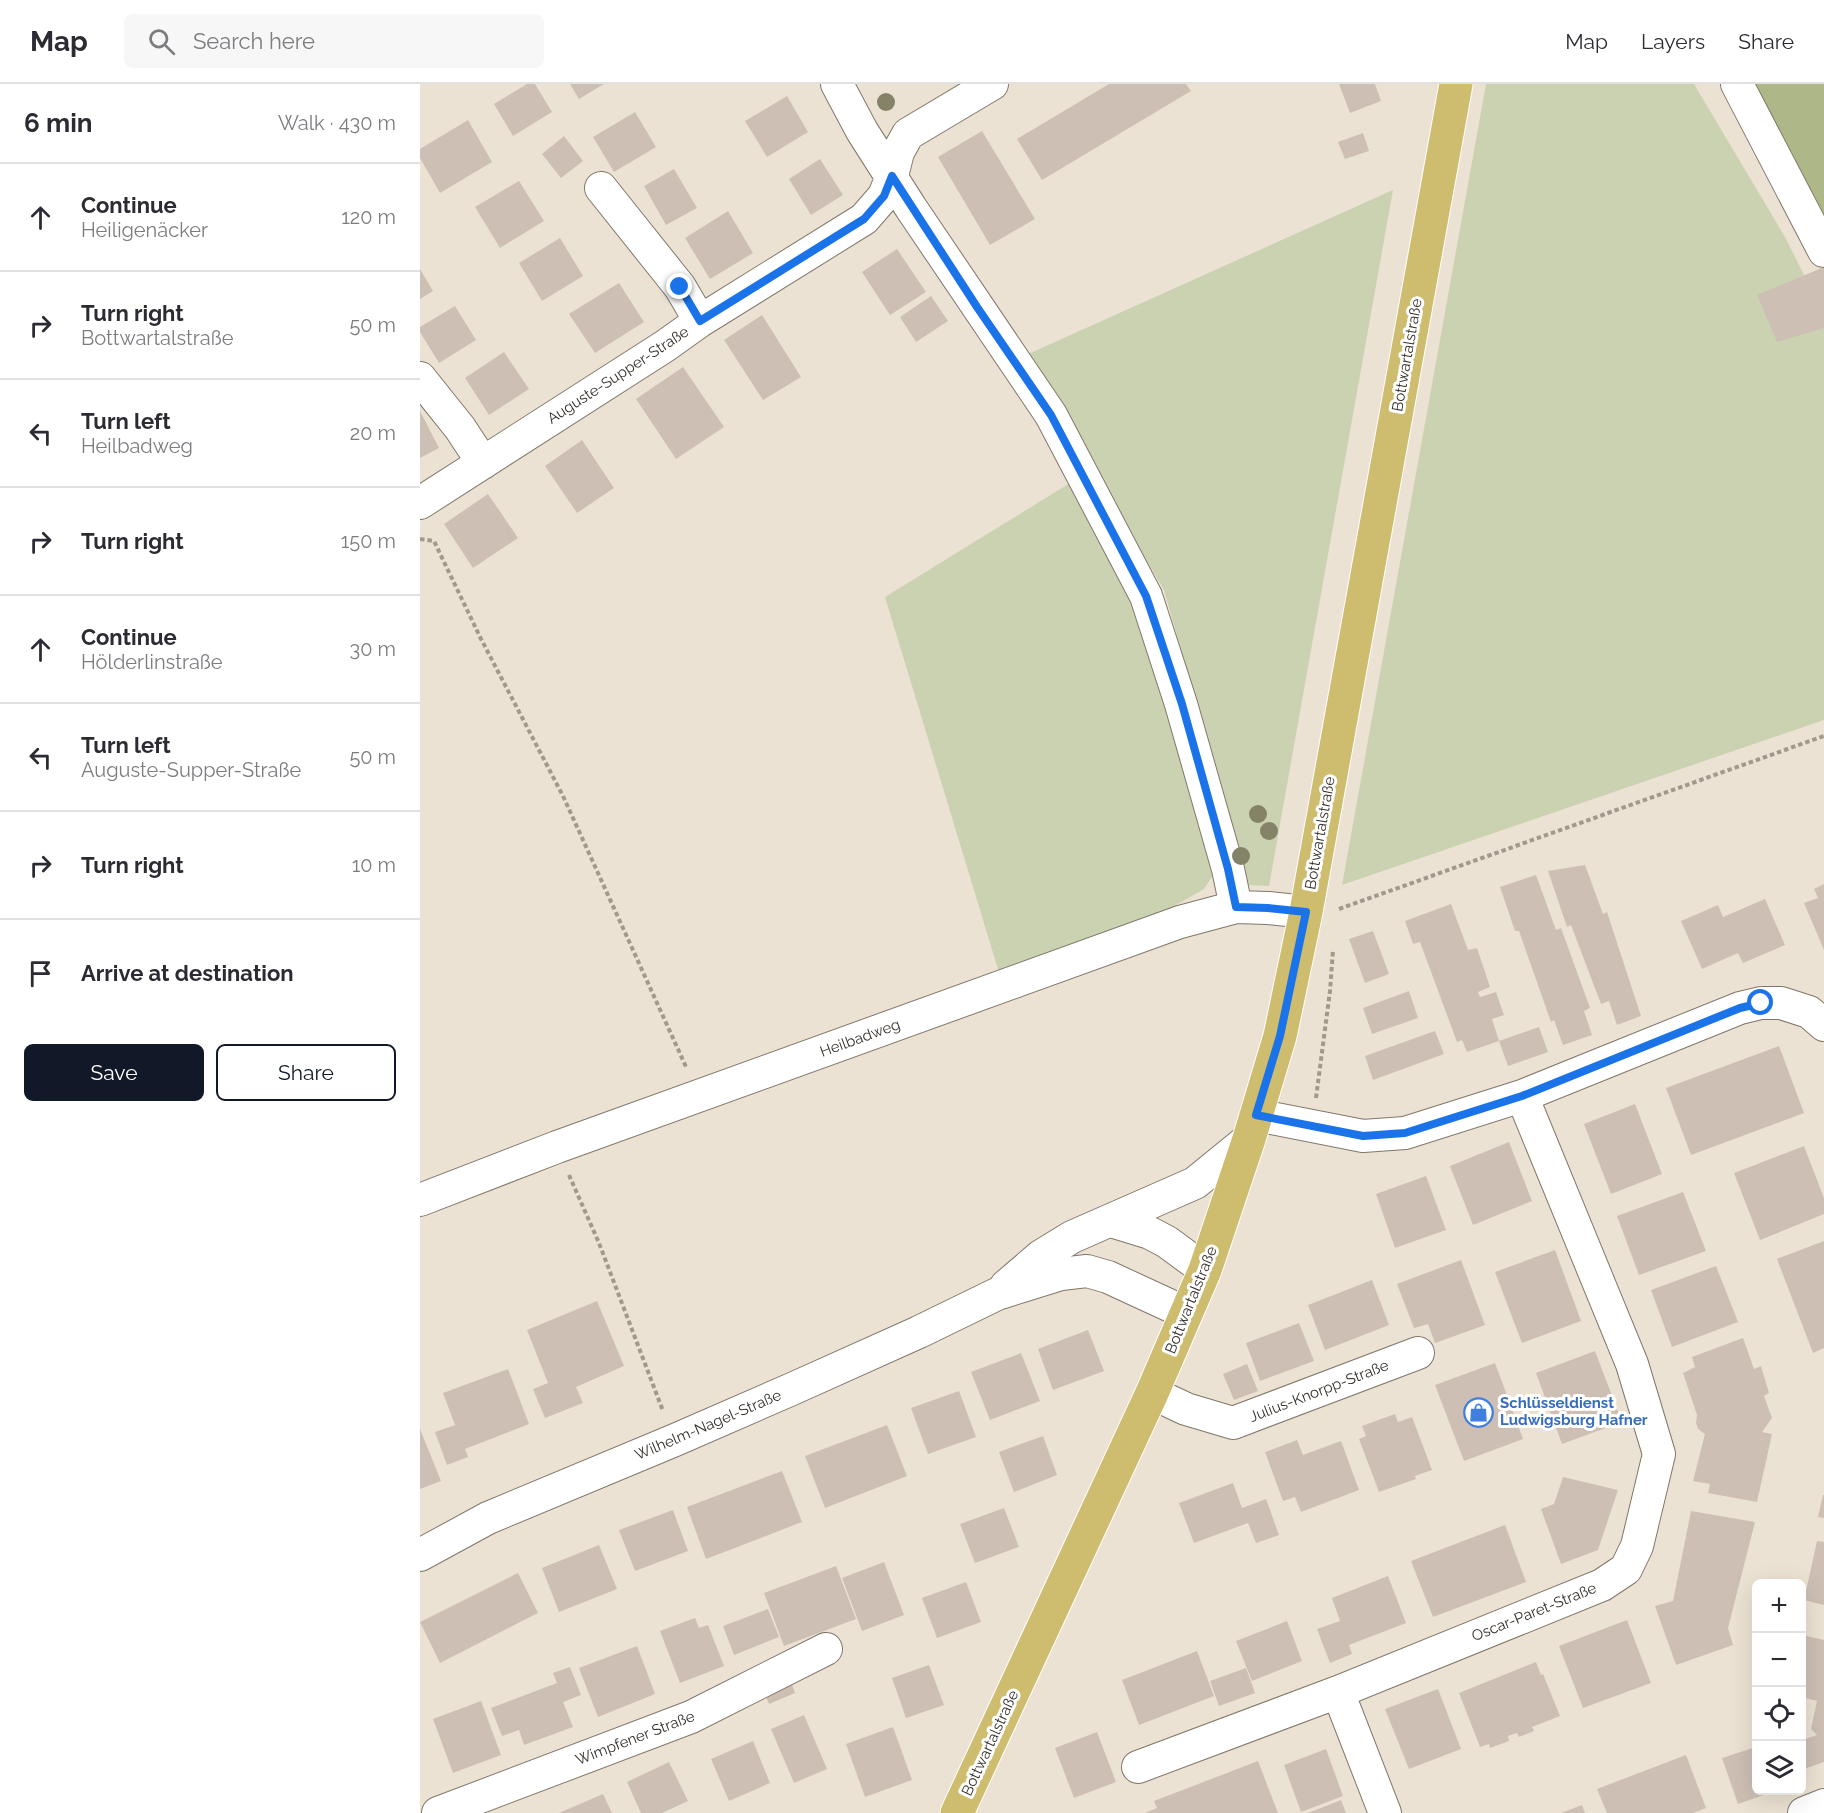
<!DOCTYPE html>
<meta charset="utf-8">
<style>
:root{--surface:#fff;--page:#f7f7f7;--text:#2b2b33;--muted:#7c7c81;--line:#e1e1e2;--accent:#111827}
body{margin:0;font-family:Raleway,sans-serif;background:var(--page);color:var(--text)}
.controls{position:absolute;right:18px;bottom:18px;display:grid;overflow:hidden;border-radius:9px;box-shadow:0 6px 24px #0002}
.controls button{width:54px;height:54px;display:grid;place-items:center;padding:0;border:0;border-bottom:2px solid var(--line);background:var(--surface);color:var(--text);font:30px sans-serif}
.stop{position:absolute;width:18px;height:18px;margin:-14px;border:4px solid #1a73e8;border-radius:50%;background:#fff}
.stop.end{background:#1a73e8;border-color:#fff;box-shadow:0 2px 6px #0008}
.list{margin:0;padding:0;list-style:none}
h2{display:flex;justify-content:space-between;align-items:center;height:78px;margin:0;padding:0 24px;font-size:26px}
h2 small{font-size:20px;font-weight:400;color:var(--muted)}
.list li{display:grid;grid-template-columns:39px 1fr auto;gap:18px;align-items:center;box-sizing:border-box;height:108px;padding:0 24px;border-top:2px solid var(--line)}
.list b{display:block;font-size:22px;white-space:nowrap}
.list p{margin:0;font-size:20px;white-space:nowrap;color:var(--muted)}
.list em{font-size:20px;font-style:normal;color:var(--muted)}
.actions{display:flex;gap:12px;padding:18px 24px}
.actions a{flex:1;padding:14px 0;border:2px solid var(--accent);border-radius:9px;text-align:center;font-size:21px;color:var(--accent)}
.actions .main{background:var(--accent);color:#fff}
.icon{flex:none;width:33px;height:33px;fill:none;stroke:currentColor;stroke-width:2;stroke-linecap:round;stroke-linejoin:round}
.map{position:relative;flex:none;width:1404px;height:1729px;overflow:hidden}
header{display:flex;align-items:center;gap:36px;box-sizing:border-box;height:84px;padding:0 30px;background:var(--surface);border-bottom:2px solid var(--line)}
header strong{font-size:28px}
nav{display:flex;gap:33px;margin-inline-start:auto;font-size:21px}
.search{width:420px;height:54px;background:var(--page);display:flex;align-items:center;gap:15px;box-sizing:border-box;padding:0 21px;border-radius:9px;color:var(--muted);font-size:22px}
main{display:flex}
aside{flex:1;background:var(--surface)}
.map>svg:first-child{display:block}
</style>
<header>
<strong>Map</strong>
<div class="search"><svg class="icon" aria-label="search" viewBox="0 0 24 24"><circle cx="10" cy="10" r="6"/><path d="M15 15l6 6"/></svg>Search here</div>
<nav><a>Map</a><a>Layers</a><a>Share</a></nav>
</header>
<main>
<aside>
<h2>6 min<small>Walk · 430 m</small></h2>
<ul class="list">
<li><svg class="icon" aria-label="ahead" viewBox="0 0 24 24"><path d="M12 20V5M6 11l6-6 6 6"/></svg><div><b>Continue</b><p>Heiligenäcker</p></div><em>120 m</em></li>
<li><svg class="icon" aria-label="right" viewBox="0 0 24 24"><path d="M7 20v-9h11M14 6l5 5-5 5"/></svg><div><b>Turn right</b><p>Bottwartalstraße</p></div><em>50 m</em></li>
<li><svg class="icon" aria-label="left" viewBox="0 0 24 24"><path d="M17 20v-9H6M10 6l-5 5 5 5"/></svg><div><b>Turn left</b><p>Heilbadweg</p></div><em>20 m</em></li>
<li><svg class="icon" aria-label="right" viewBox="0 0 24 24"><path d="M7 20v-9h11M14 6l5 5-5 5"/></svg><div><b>Turn right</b></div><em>150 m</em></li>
<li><svg class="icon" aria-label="ahead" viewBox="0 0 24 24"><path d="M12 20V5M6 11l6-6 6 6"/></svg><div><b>Continue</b><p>Hölderlinstraße</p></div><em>30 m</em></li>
<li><svg class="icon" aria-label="left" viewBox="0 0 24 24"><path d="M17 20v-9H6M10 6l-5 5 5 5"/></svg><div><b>Turn left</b><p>Auguste-Supper-Straße</p></div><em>50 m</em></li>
<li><svg class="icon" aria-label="right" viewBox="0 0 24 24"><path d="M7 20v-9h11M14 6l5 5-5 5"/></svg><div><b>Turn right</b></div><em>10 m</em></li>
<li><svg class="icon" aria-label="arrive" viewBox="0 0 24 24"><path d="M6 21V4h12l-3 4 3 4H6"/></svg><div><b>Arrive at destination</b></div></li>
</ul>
<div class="actions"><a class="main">Save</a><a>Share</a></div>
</aside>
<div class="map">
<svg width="1404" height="1729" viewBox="0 0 1404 1729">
<rect width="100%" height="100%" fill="#ece2d3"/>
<path fill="#cbd2b2" d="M1066,0h208l91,153 39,78v405l-482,165z
M973,106l-124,696 -21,-1 -84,-295 -138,-235z
M658,394l61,115 79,275 -14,21 -47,27 -157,60 -115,-379z"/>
<path fill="#aeb788" d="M1330,0h74v141z"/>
<path fill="#cebfb4" d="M107,0h8l17,28 -39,24 -19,-32z
M150,0h34l-25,15z
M689,0h77l5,7 -149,89 -25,-41z
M919,0h36l6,17 -31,12z
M367,12l21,36 -41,25 -22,-36z
M215,28l21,35 -42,25 -21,-35z
M48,36l24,42 -52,31 -20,-35v-9z
M562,47l53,88 -45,26 -52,-88z
M943,49l6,18 -24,8 -7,-17z
M144,52l19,25 -22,17 -19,-24z
M400,75l23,36 -32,20 -22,-36z
M254,85l23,39 -31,17 -22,-39z
M99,97l25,40 -44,27 -25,-41z
M308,127l25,42 -43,26 -25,-41z
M140,154l23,38 -41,25 -23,-38z
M477,165l29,43 -36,23 -28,-43z
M1404,183v61l-47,14 -20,-47z
M0,185l13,22 -13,8z
M199,199l25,39 -49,31 -26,-39z
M511,212l17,25 -32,21 -16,-25z
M35,222l21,34 -37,23 -19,-31v-5z
M342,231l39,62 -38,23 -39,-60z
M84,268l25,37 -40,26 -24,-37z
M263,283l41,60 -48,32 -40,-60z
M0,327l19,37 -19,10z
M162,356l32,48 -37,25 -32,-47z
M68,410l30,44 -45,30 -29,-44z
M1165,781l18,49 4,-2 34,104 -24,9 -8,-24 -8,3 -30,-79 -4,2 -19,-56z
M1116,791l20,55 5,-2 29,80 -6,3 8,24 -29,10 -9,-25 -3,2 -32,-91h-4l-15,-44z
M1404,800v66l-20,-47 14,-5 -4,-9z
M1345,815l20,46 -42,18 -5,-10 -36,16 -21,-48 37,-16 5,12z
M1031,820l17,46 9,-2 13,39 -12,5 2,5 16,-5 8,23 -12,4 7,22 -32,11 -5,-12 -5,2 -37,-100 -7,2 -8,-23z
M953,847l16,43 -24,9 -16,-44z
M989,907l9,27 -46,16 -9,-26z
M1119,943l9,25 -40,14 -9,-25z
M1015,947l9,23 -71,26 -8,-24z
M1359,962l25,67 -113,42 -25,-67z
M1215,1020l27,70 -51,20 -27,-70z
M1089,1058l23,59 -59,24 -23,-59z
M1384,1062l20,52v16l-64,26 -26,-67z
M1006,1092l20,54 -51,18 -19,-54z
M1263,1108l23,59 -67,24 -22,-59z
M1404,1157v107l-11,5 -36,-94z
M1135,1166l26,71 -59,22 -27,-71z
M1041,1176l24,65 -50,18 -7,-19 -14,4 -17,-44z
M1296,1182l22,56 -66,25 -21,-57z
M952,1196l17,45 -64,25 -17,-45z
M177,1217l27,65 -48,21 7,16 -38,15 -12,-29 15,-6 -21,-53z
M879,1239l15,38 -54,20 -14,-38z
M668,1246l16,41 -51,19 -15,-41z
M1323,1254l11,31 7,-3 8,27 -5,3 8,22 -10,14 10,2 -15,68 -49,-9 2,-9 -17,-3 12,-47 -7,-5 -2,-6 1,-8 -14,-42 12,-6 -3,-10z
M1175,1267l27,71 -60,22 -26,-71z
M601,1269l19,48 -50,19 -19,-48z
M1075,1279l28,76 -59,22 -29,-76z
M827,1280l11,27 -24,9 -11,-26z
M88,1285l21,55 -64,25 3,8 -21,8 -12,-33 20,-7 -12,-32z
M539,1307l17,46 -48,17 -17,-46z
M975,1330l3,8 14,-5 20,53 -17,6 1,3 -37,13 -20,-53 7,-3 -4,-10z
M467,1341l20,51 -82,32 -20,-52z
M0,1345l21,52 -21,8z
M623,1352l14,39 -43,17 -15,-40z
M877,1356l6,15 38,-14 18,49 -58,22 -6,-15 -12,4 -18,-49z
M362,1387l20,51 -96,37 -19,-52z
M1143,1393l55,13 -20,60 -37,14 -20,-55 13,-5z
M813,1399l9,25 24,-9 13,36 -23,8 -8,-20 -54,20 -15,-40z
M1403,1411h1v23l-6,-1z
M584,1424l15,39 -44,16 -15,-39z
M253,1426l15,41 -53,20 -16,-41z
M1271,1427l64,11 -27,106 5,17 -57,20 -21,-59 18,-5z
M1085,1441l21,57 -93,35 -22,-56z
M1397,1457l7,1v63l-20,-5z
M179,1461l18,44 -58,23 -17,-44z
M464,1478l20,53 -42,16 -20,-53z
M416,1482l20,53 -72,27 -20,-53z
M98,1489l20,40 -98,50 -20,-41z
M968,1492l18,47 -57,22 3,9 -22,9 -13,-34 23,-8 -8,-23z
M546,1498l15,40 -44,16 -15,-40z
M348,1525l11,28 -45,18 -11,-29z
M275,1534l4,10 9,-3 16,41 -44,17 -20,-52z
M1207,1536l24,63 -68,25 -24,-62z
M867,1537l15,40 -50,20 -16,-40z
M1382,1551l22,5v122l-20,7 -2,-7v-22l15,-5 -6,-6 6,-28 -15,-4z
M217,1562l18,48 -57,23 -19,-49z
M777,1567l17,45 -75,29 -17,-45z
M1116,1578l5,13 2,-1 17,42 -28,11 2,4 -15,6 -2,-4 -9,3 1,5 -19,7 -1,-4 -9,3 -21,-54z
M509,1581l15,40 -38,13 -14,-40z
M150,1583l11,28 -18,7 10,25 -49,18 -5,-15 -17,6 -11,-28 66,-25 -4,-10z
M826,1584l9,25 -36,13 -9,-25z
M370,1595l5,14 -26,11 -6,-14z
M1018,1605l23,60 -52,20 -24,-60z
M61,1617l20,54 -48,18 -20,-54z
M384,1631l23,54 -33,14 -23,-54z
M473,1643l19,53 -47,17 -19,-53z
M677,1648l19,50 -42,16 -19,-50z
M333,1657l17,42 -41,18 -18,-42z
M1336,1663v43l19,1 -37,13 -16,-46z
M906,1665l17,47 -42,16 -17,-47z
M1266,1671l20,53 -13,5h-86l-10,-24z
M838,1677l20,52h-133l12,-5 -3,-7z
M249,1678l19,39 -26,12h-21l-14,-31z
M183,1710l9,19h-53z
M921,1716l5,13h-38z
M1162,1721l3,8h-24z"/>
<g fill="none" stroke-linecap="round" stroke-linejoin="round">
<defs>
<path id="minor" d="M417,0l25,47 49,77 140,207 95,181 35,108 47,165 8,38
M1317,0l87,167
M181,104l79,99 20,34
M0,294l40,50 23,35
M0,419l245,-157 35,-25 164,-102 20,-23 8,-20 6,-24 10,-18 84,-50
M836,1031l107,21 42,-3 117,-37 218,-88 21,-5h20l28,9 15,13
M0,1116l137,-53 623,-225 56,-15 32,1 38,4
M691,1137l39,12 17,9 38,28
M586,1202l35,-30 31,-19 123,-54 54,-44
M732,1309l34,16 47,14 185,-70
M0,1471l68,-37 187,-78 117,-51 127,-57 78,-38 64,-20 26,-3 21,6 78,36
M918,1608l47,121
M718,1683l200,-75 264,-107 24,-16 11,-23 22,-92 -27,-90 -110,-268
M18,1729l253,-96 135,-68
M1384,1729l20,-8"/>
<path id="major" d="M537,1729l195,-420 53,-123 44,-131 31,-103 26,-124 150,-828"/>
</defs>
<use href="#minor" stroke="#80776a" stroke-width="34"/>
<use href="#major" stroke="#fff" stroke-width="35"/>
<path stroke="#a0998e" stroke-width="4" stroke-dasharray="4.5 3" stroke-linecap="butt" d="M0,455l14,2 46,96 83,159 124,273
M919,825l485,-173
M896,1014l14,-107 3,-41
M149,1091l30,68 64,168"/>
<use href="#minor" stroke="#fff" stroke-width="32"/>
<use href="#major" stroke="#cebd6e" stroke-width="33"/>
</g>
<g fill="#848367">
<circle cx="466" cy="18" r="9"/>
<circle cx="838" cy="730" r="9"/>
<circle cx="849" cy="747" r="9"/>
<circle cx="821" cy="772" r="9"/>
</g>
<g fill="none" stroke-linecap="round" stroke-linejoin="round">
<path stroke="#1a73e8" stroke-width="8" d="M260,203l20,34 164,-102 20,-23 8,-20 85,131 74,108 95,181 36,108 46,165 8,38 32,1 38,4 -26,124 -24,79 107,21 42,-3 117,-37 218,-88 21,-5"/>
</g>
<defs>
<symbol id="shop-ring" viewBox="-11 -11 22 22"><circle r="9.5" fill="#fff" stroke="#3f7fe0" stroke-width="1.5"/><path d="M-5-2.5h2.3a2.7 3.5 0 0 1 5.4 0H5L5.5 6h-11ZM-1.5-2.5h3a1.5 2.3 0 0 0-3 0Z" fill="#3f7fe0"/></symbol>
</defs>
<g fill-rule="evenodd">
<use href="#shop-ring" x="1042" y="1312" width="33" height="33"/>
</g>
<g text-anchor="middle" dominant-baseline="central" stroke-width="6" stroke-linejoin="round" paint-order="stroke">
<g font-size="15" fill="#342f2a" stroke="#fff">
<text transform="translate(987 271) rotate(-80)">Bottwartalstraße</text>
<text transform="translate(198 291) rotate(-33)">Auguste-Supper-Straße</text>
<text transform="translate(900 749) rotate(-80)">Bottwartalstraße</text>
<text transform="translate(440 954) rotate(-20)">Heilbadweg</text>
<text transform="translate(771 1216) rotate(-68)">Bottwartalstraße</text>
<text transform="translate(899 1307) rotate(-21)">Julius-Knorpp-Straße</text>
<text transform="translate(288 1341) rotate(-23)">Wilhelm-Nagel-Straße</text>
<text transform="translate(1114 1528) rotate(-22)">Oscar-Paret-Straße</text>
<text transform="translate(215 1654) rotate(-21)">Wimpfener Straße</text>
<text transform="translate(570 1659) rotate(-65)">Bottwartalstraße</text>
</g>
<g font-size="15" font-weight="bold" fill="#366cbe" stroke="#fff" text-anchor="start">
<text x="1080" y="1319">Schlüsseldienst<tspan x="1080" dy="17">Ludwigsburg Hafner</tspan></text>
</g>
</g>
</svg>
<div class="controls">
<button>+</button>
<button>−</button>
<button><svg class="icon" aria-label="locate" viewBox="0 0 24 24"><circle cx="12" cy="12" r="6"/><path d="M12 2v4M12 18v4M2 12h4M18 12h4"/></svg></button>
<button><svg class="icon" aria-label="layers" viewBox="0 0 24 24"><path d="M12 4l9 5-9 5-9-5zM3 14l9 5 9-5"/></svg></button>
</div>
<div class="stop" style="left:1341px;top:919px"></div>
<div class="stop end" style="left:260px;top:203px"></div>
</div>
</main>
